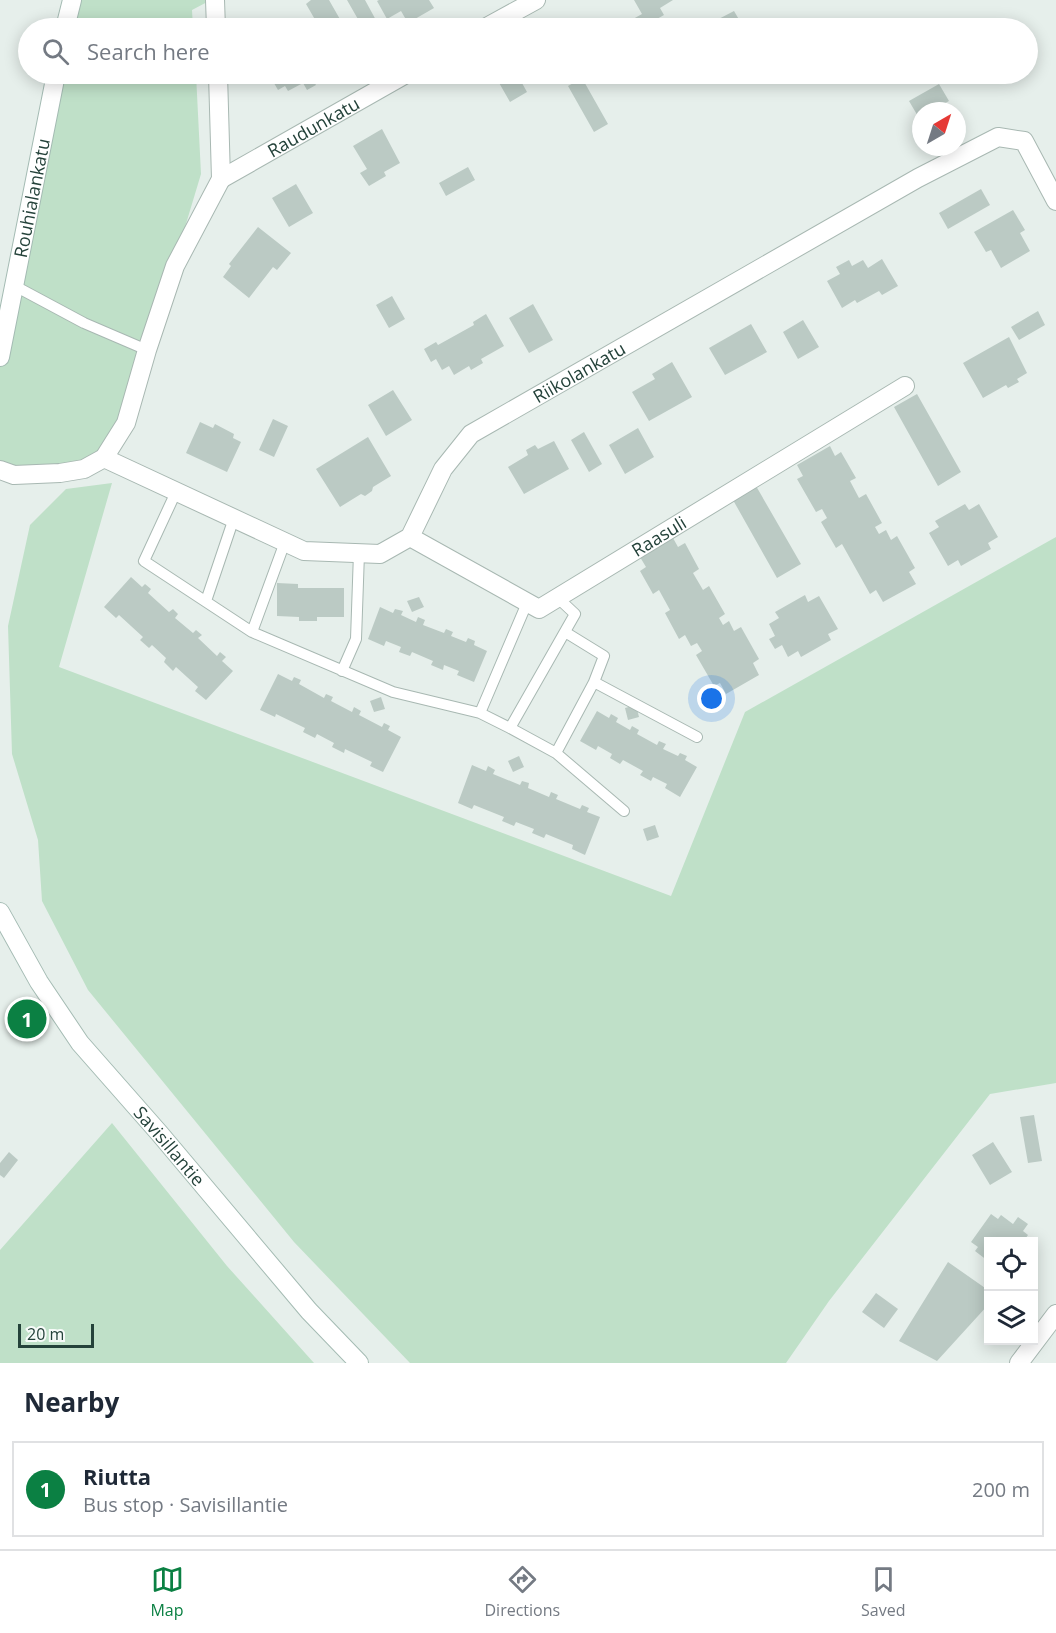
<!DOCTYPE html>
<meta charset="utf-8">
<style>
:root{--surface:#fff;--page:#f2f2f3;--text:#1f2937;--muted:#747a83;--line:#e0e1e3;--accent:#0b8043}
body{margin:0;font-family:"Open Sans",sans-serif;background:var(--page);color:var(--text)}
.controls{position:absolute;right:18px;bottom:18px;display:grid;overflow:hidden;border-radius:0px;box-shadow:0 3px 15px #0003}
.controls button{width:54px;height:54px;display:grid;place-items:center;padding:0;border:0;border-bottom:2px solid var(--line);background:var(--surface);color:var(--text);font:30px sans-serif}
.compass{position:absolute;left:912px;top:102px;width:54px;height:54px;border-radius:50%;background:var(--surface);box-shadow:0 3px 15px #0003;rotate:39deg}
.scale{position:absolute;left:18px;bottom:15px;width:76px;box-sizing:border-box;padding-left:6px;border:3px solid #24423a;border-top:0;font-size:16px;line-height:21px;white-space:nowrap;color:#24423a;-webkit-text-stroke:4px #f7fbf9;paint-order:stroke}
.you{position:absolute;left:712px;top:699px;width:21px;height:21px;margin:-15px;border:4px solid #fff;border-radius:50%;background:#1a73e8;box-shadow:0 0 0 9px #1a73e833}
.badge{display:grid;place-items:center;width:39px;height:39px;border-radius:50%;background:var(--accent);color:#fff;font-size:20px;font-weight:700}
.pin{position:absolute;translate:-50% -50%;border:3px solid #fff;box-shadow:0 2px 6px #0006}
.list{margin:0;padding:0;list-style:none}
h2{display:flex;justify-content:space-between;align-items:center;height:78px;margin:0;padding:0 24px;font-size:26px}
h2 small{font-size:20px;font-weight:400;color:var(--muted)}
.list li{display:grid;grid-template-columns:39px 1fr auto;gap:18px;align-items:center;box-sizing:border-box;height:96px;margin:0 12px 12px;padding:0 12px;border:2px solid var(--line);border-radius:0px}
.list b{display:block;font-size:22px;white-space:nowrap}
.list p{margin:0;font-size:20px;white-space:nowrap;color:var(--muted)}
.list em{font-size:20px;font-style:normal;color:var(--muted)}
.icon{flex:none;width:33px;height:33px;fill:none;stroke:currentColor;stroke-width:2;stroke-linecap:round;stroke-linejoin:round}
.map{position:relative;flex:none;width:1056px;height:1363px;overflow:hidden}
.search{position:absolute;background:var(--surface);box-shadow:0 3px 15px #0003;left:18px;right:18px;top:18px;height:66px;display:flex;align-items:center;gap:15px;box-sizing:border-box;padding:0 21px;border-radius:33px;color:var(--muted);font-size:22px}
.sheet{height:186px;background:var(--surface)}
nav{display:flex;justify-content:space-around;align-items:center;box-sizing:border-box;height:84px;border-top:2px solid var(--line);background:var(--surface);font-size:16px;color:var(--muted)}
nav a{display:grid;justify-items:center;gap:3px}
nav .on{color:var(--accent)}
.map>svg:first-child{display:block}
</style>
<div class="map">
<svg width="1056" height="1363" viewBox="0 0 1056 1363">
<rect width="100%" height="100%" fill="#e6efeb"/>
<path fill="#bfe0c8" d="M72,0h139l-19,10 1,18h-127z
M57,74h139l5,100 -75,249 -42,46 -84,1v-114z
M112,483l-53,184 612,229 74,-184 311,-175v546l-66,11 -161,207 -43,62h-376l-116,-121 -206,-252 -46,-89 -4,-61 -26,-86 -4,-128 22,-101 36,-36z
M112,1123l115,143 87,97h-314v-113z"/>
<path fill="#bbcac4" d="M311,0h18l16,28h-18l-5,-8 -5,3 -11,-19z
M347,0h18l12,22 -14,6z
M379,0h50l5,8 -26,15 -7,-12 -14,8 -10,-18z
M634,0h39l-13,8 4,7 -23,13 -8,-9 9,-5z
M734,11l10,17h-32l-3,-4z
M278,74h41l-7,4 4,7 -9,5 -4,-7 -15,8 -3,-5 -7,4 -7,-12z
M494,74h37l2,3 -11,6 5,9 -17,10z
M582,78l26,46 -14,8 -26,-46z
M939,84l10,17 -18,10h-10v5l-2,2 -10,-17z
M382,129l18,34 -16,9 2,4 -17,10 -9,-13 7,-4 -14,-23z
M468,167l7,13 -29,16 -7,-13z
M296,184l17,29 -24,14 -17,-29z
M981,189l9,16 -42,24 -9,-16z
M1013,210l12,20 -5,3 10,18 -29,17 -10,-18 -5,2 -12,-20z
M258,227l33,26 -14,17 -4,-3 -24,31 -26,-21 8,-11 -2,-2z
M882,259l16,27 -16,9 -3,-4 -22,12 -2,-3 -13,8 -15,-27 13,-7 -4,-7 13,-7 3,6 11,-6 5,8z
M392,296l13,23 -16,9 -13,-23z
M533,304l20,36 -24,13 -20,-35z
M1038,311l7,14 -26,15 -8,-13z
M486,314l18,32 -23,13 2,4 -12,7 -2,-4 -15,9 -5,-9 -7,4 -6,-11 -5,3 -7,-13 12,-7 2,3 36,-20 -1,-3z
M803,320l16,27 -21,12 -15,-27z
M751,324l16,28 -42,23 -16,-27z
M1009,337l18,36 -10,6 2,3 -11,6 -2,-3 -23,13 -20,-35z
M672,362l20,35 -43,24 -17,-29 23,-13 -3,-5z
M393,390l19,30 -26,16 -18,-31z
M917,394l44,78 -23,14 -44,-79z
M273,419l15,7 -14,31 -15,-7z
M200,422l13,6 2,-4 19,10 -1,4 8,4 -14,30 -41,-19z
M638,428l16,29 -29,17 -16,-29z
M584,432l18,32 -13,8 -18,-32z
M368,437l23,39 -18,11 -1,4 -7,5 -4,-2 -21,13 -24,-38z
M554,441l15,28 -45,25 -16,-27 20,-12 -2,-5 9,-5 3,4z
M830,446l5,10 6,-4 15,26 -6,3 9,17 7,-4 16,29 -7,4 4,7 7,-4 5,10 6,-4 18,32 -6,4 7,12 -33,18 -7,-12 -6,4 -28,-50 -6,4 -15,-26 6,-4 -5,-9 -6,3 -19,-33 6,-3 -6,-11z
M756,486l45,78 -24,14 -44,-78z
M965,504l4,6 10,-6 19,33 -10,6 3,6 -30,17 -3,-6 -10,6 -19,-33 10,-6 -4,-6z
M673,538l5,9 7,-4 14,26 -6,4 10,17 6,-4 16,28 -6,4 4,7 6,-4 5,10 7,-4 18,32 -6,4 6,12 -33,19 -6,-11 -6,3 -18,-31 6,-4 -5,-8 -6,3 -6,-11 -6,4 -14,-26 5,-3 -11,-20 -6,4 -13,-23 6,-4 -6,-10z
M131,577l11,10 3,-3 6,5 -3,4 21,19 4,-3 5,5 -3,4 18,15 3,-3 6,5 -4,3 19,18 3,-4 6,5 -4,4 11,10 -27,29 -11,-9 3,-4 -22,-20 -3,4 -9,-9 2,-4 -14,-13 -3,3 -9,-8 3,-3 -24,-22 -3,3 -12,-11z
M277,583l21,1v4h46v29h-27v4h-18v-4l-22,-1z
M805,595l3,7 11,-6 19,33 -10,5 3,6 -30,17 -3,-6 -10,6 -6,-12 -7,4 -6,-10 6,-3 -6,-12 10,-6 -4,-6z
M419,597l5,10 -12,5 -5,-11z
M380,607l13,6 2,-4 8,2 -2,4 15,7 2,-5 7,3 -2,5 21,8 2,-4 7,3 -2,4 15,6 2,-4 7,3 -1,4 13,6 -13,31 -17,-7 2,-4 -15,-6 -1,5 -12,-5 2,-4 -21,-9 -2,4 -11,-4 2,-5 -15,-6 -2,5 -16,-7z
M278,674l14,7 2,-4 7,3 -2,4 25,14 2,-4 7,3 -2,4 21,11 2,-5 7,4 -2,4 23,12 2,-4 6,3 -2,4 13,7 -18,35 -13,-6 2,-4 -27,-13 -1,4 -12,-6 2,-4 -17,-9 -2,4 -12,-6 2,-4 -29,-14 -1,3 -15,-7z
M381,697l4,12 -11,3 -4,-11z
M636,705l3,12 -11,3 -3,-12z
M597,711l12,7 2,-4 7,4 -2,4 14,8 2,-4 7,4 -2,4 20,11 2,-4 7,3 -3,5 15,7 2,-3 7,3 -2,4 12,7 -17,30 -15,-9 2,-4 -14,-7 -2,4 -11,-6 3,-4 -20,-11 -3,4 -10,-6 2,-4 -14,-8 -2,4 -16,-9z
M519,756l5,11 -11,5 -5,-11z
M472,765l14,6 2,-5 7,4 -2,4 27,11 2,-4 7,2 -1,5 21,9 2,-5 7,3 -2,4 24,10 2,-4 7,3 -2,4 13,5 -15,38 -13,-6 1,-4 -27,-11 -2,4 -12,-5 2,-4 -18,-7 -2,4 -12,-5 2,-4 -30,-12 -2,4 -14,-6z
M655,825l4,12 -12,4 -4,-12z
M1034,1115l8,46 -14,2 -8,-46z
M993,1142l19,30 -22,13 -18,-30z
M9,1152l9,8 -14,18 -4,-3v-12z
M991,1214l7,5 3,-4 12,9 5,-7 10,7 -5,7 5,4 -5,7h-35v19l-13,-10 3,-4 -7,-5z
M948,1262l40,28v15l-51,56 -38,-20z
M876,1293l22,16 -14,19 -22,-16z"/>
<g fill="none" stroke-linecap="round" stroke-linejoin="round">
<defs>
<path id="lane" d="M13,285l71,38 63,27
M176,492l-32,69 108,71
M285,542l-33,90 141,60 87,21 47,-110
M206,601l28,-83
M565,632l39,24 -10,26
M342,671l14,-32 3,-86
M480,713l30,15 65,-114 -17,-16
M510,728l46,25 68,58
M556,753l38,-71 103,55"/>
<g id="street">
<path d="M215,0l1,28"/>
<path d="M485,28l51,-28"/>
<path id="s1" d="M221,179l185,-105"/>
<path id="s2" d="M104,458l200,93 76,3 30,-17 33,-68 28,-35 447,-256 80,-41 26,4 32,60"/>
<path d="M0,470l14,5 46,-2 24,-4 20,-11 22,-35 21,-73 28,-84 46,-87 -3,-105"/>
<path id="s3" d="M410,537l129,72 366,-223"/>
<path d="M1019,1363l37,-49"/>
</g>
<g id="secondary">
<path d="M65,28l7,-28"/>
<path id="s4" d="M0,357l56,-283"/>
<path id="s5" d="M0,912l39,70 41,61 80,91 149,177 50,52"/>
</g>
</defs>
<use href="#lane" stroke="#a8b8b2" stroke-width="12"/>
<use href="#street" stroke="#a8b8b2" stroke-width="20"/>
<use href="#secondary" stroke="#a4bbb3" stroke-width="20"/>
<use href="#lane" stroke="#fff" stroke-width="10"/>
<use href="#street" stroke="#fff" stroke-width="18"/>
<use href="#secondary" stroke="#fff" stroke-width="18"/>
</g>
<g text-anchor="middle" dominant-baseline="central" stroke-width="4.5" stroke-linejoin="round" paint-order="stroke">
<g font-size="18" fill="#24423a" stroke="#f7fbf9">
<text stroke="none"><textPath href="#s1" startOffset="106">Raudunkatu</textPath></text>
<text stroke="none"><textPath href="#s4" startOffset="162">Rouhialankatu</textPath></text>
<text stroke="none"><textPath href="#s2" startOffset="576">Riikolankatu</textPath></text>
<text stroke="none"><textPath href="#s3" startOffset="288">Raasuli</textPath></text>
<text stroke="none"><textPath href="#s5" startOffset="290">Savisillantie</textPath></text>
</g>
</g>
</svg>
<div class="controls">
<button><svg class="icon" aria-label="locate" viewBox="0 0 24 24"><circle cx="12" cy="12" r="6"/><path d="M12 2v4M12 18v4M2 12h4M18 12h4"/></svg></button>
<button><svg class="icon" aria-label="layers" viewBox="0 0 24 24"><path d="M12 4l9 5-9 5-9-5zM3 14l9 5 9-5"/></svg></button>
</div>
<svg class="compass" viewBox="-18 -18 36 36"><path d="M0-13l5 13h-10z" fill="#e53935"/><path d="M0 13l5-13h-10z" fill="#747a83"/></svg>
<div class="scale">20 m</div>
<div class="you"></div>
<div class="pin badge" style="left:27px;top:1019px">1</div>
<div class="search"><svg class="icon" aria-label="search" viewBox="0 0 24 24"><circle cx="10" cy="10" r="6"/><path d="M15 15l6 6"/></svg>Search here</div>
</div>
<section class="sheet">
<h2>Nearby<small></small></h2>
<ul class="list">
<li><span class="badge">1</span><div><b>Riutta</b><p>Bus stop · Savisillantie</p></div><em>200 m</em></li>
</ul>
</section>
<nav>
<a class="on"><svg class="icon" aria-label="map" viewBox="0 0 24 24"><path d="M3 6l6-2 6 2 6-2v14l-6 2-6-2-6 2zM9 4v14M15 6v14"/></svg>Map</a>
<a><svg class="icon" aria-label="directions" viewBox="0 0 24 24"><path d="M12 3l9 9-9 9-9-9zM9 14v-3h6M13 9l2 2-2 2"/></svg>Directions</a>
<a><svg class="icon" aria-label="saved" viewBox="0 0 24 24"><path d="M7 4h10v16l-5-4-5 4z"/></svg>Saved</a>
</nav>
